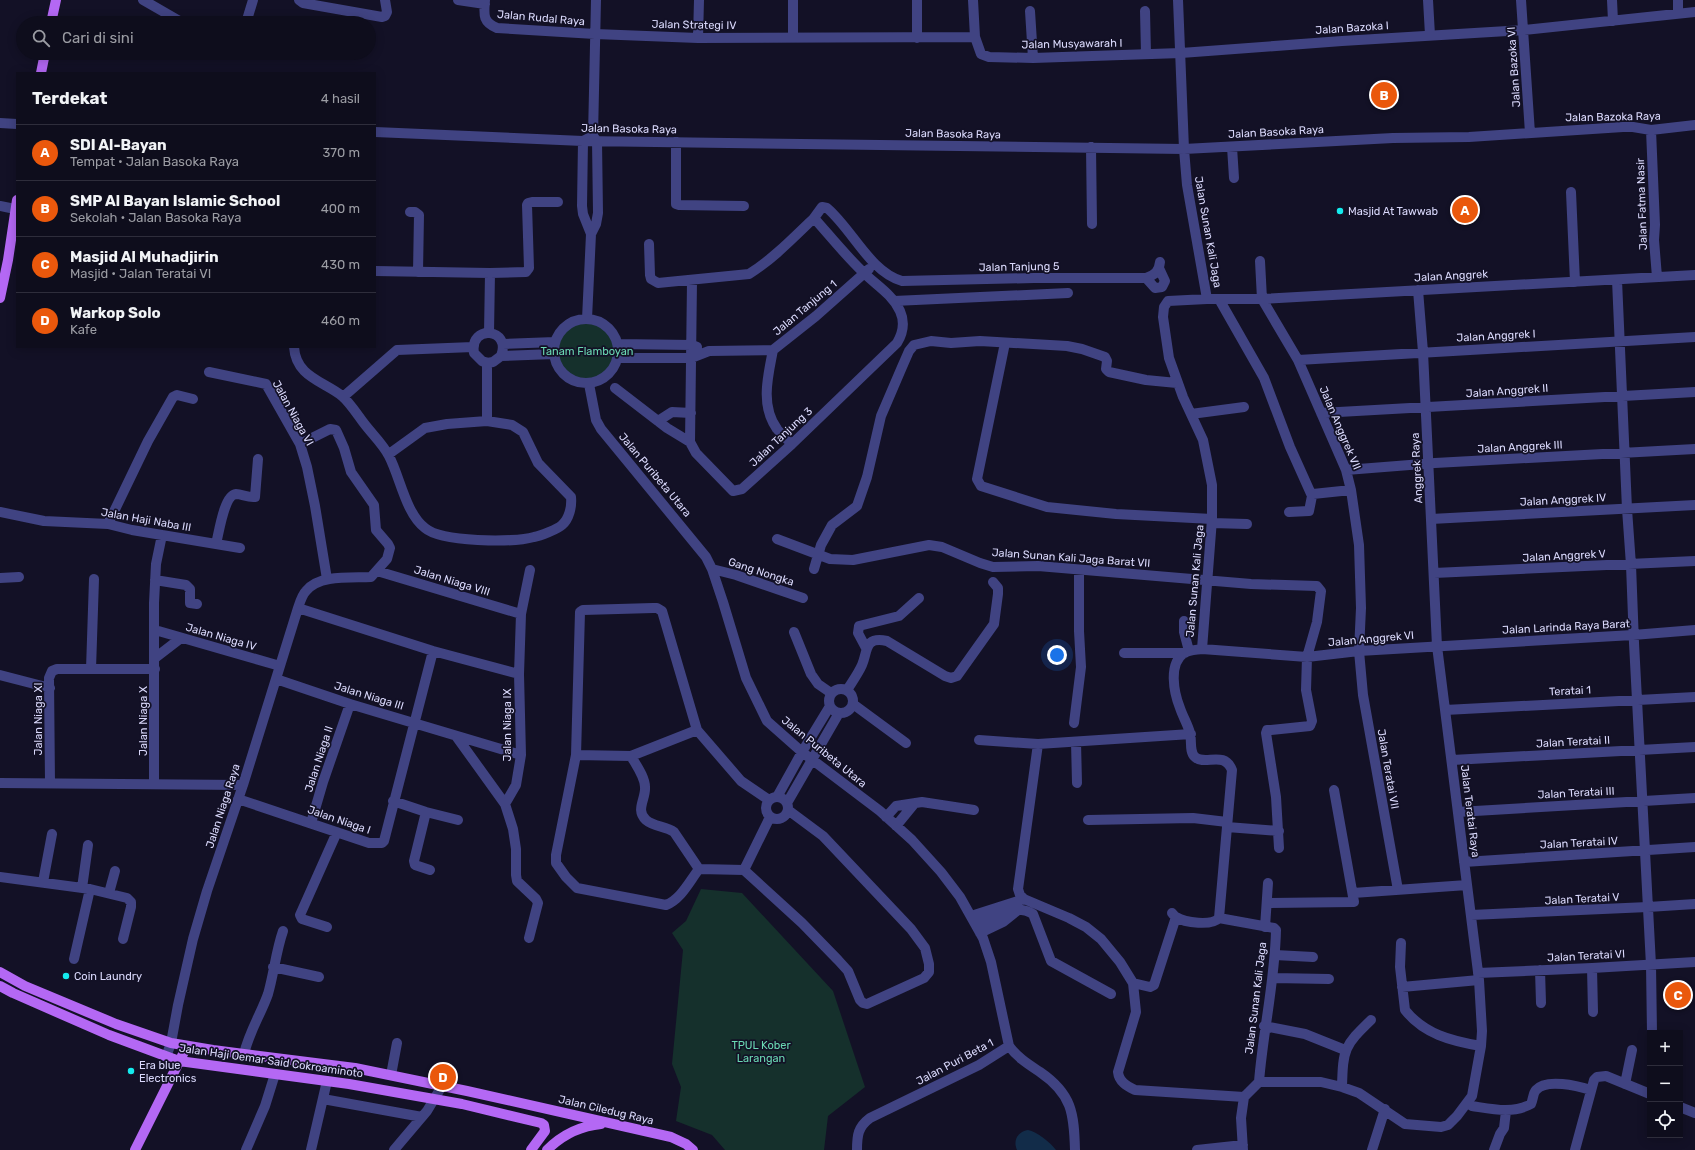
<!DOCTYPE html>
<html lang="id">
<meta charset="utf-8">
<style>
:root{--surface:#0e0d1c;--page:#171625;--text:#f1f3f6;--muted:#9b9ca3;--line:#2e2d3b;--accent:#ea580c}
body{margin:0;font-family:Rubik,sans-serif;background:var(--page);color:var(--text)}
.controls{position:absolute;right:12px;bottom:12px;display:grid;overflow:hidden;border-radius:0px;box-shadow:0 2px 10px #0003}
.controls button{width:36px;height:36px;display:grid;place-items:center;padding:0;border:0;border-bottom:1px solid var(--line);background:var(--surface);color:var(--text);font:20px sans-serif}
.you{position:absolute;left:1057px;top:655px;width:14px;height:14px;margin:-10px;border:3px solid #fff;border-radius:50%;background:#1a73e8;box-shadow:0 0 0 6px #1a73e833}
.badge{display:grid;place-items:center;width:26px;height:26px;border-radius:50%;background:var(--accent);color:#fff;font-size:13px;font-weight:700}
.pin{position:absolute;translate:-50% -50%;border:2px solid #fff;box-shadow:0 1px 4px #0006}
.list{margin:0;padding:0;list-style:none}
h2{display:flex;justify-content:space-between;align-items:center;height:52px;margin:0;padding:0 16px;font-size:17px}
h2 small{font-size:13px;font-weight:400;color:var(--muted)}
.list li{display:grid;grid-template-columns:26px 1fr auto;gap:12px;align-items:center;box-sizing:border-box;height:56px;padding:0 16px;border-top:1px solid var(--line)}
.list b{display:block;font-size:15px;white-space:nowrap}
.list p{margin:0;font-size:13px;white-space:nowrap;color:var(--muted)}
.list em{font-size:13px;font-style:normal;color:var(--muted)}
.icon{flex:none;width:22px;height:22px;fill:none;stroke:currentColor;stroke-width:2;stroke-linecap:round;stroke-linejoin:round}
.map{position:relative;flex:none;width:1695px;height:1150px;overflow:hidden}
.search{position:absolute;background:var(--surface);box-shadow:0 2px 10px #0003;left:16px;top:16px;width:360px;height:44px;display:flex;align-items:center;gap:10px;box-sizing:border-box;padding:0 14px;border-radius:22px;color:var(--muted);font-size:15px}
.panel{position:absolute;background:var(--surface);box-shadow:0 2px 10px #0003;left:16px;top:72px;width:360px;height:276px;border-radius:0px}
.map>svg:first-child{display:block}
</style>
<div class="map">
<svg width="1695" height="1150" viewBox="0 0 1695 1150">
<rect width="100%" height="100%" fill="#131126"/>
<path fill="#15302c" d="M554 351a32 32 0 1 1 64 0a32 32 0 1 1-64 0Z
M701,889l41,4 91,98 32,96 -37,29 -4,34h-99l-13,-15 -36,-14 5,-34 -9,-23 11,-114 -11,-17 14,-12z"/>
<path fill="#122c49" d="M1028,1130c9,2 22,12 28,20h-39c-4,-9 0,-18 11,-20z"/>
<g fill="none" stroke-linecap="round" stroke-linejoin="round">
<path stroke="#404382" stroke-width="10" d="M143,0l40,23
M299,0l4,3 79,14 3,-1 2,-4 -2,-12
M458,0l27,4
M485,0c-1,14 -3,22 12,28l98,6 103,4 277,-1
M917,0v38
M973,0l2,37 6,17 8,3 44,1 148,-5 161,-12 182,-11 171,-18
M1178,0l6,149 3,36 20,114 -39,2 -4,6 -1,10 6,41 14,39 20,43 9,45v34l-10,130c-6,1 -13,1 -18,4 -16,11 -10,40 -4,55 3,9 8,17 10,25 2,7 -1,19 5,24 10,9 29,-7 37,13l-13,148 55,10 2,2c-1,51 -13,101 -17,152l-15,15 -3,21 2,32
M1428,0l2,35
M1521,0l9,133
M1612,0l1,21
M1678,0v13
M1030,11l3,47
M1145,11l1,43
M246,23l7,-23
M793,37v-37
M698,38l1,-38
M0,123l17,1
M1651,130l4,95 -1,15 3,37
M375,132l208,9 601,8 209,-11 76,-1 154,-10h10l18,3 44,-5
M589,138l-6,3 -1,65 1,8 8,20
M676,142v62l3,1 65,1
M1091,147l1,77
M1232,147l2,31
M1571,192l4,90
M0,206l15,3
M410,212h5l4,3 -1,57
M814,218l8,-11 5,1c25,21 43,64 75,73l132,-3h112c9,-3 13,-7 14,-16
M649,244l1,31 1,4 7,4 91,-9c24,-15 44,-36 65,-56 16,18 32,38 50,55 12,12 28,21 36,38 5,11 3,22 -3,32l-105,101 -50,45 -9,2 -37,-38 -6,-11 2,-161
M1260,261l2,38 36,61 48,110 5,20 8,55 2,63 -2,43 4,44 35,195
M375,271l115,2 36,-1 3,-4 -2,-63 1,-2 4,-1h26
M1146,278l9,10 7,-1 3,-6 -6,-13
M1617,280l10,229 4,56 3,78 17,322 1,68
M1207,299h55l433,-24
M1219,299l45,79 26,69 22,49
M894,301l174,-8
M554 351a32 32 0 1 1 64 0a32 32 0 1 1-64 0Z
M587,319l4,-85 5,-10 2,-11 -1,-72 -4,-5 3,-136
M489,333l1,-60
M1005,343l-28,136 4,7 66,21 69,7 96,5
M503,344l52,-2
M618,344l74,1 5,2
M294,347c2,30 29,34 48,49 8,7 15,18 21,26 8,11 20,22 26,34 11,21 17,58 36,72 16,14 88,15 109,9 6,-1 24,-8 28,-12 7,-6 10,-18 9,-28l-33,-34 -15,-31 -11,-7 -25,-4v-58
M773,350c-5,26 -13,55 4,79 4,5 10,10 15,15
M501,356c11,-28 -32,-32 -27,-3l8,8 5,2 6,-1 8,-6 53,-2
M618,358h73l18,-7 64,-1 43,-34 53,-47
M1298,360l397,-23
M209,372l57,12 34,60 7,23 8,39 12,73
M589,384l7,36 5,9 105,128 6,12 11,33 23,76 21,43 35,31 78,59 32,29 29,32 19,25 23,41 8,24 18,84c9,12 19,18 31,26 32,22 34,41 35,78
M615,388l52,40 23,14
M343,397l54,-47 76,-3
M1321,413l374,-21
M1191,414l53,-7
M658,421l14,-9 19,1
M389,454l36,-26 22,-4 40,-3
M1346,470l89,-7 260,-14
M0,512l44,9 64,3 24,6 108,18
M1289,512l20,-1 3,-15 1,-2 38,-4
M1431,519l264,-14
M1212,523l35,1
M108,524l40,-83 25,-44 4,-2 16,4
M777,539l53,20 23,1 76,-15 13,2 38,16 13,4 45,-1 213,18 66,2 4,5 -4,31 -10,35 -1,33 6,31 -2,5 -39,4h-4l-1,3 10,64 3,51
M216,544c3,-11 8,-49 20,-50 6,0 12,4 19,3l3,-38
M712,569l24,6 67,23
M814,569l7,-24 11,-20 25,-19 10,-29 14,-61 21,-49 7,-16 5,-6 17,-4 20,2 29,-2 87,5 15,3 23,8 2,4 -1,8 3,3 37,8 31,3
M377,571l144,43
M1434,573l261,-12
M0,578l19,-1
M155,580l31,5 4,4v14l7,1
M298,608l135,43 86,23
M1184,621v11l5,19
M155,630l125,36
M794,632l17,42 7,10 13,9
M866,648l-8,-15 1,-7 40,-10 20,-18
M1202,649l105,8 52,-6 274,-16 62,-5
M1124,653h61
M155,658l26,-20
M91,669l3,-90
M0,675l50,13
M276,679l74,25 171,51
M829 701a12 12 0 1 1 24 0a12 12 0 1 1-24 0Z
M847,690c5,-8 11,-16 15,-25 6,-14 2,-29 25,-24l58,35 6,2 6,-2 37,-52 4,-30v-6l-5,-6
M853,704l53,39
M1445,710l250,-13
M1074,723l7,-56 -2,-36v-61
M456,736l49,68 8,25 3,20v26l1,6 19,18 2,4 -9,35
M979,740l59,4 153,-10
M1076,742l1,41
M1038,744l-20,145 2,6 4,4 45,19 17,9 15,12 19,23 13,21 3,29 -18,60c1,10 9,14 17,18l109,7
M576,755l55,1 66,-26
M631,756c5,9 14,21 14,31 1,12 -10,23 1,33 8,7 20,6 28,12l25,37
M1452,760l243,-13
M0,783l243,2
M50,783l-1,-105 3,-7 5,-2h98
M154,783v-180l2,-39 6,-29
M777,797l25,-45 28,-46
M766 808a11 11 0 1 1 22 0a11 11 0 1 1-22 0Z
M238,799l131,44h13l2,-2 49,-190
M393,801l33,11 32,8
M787,803l52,-90
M505,804l11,-19 5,-30 -2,-81 2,-60 9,-44
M426,812l-12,49 1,4 15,5
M1458,812l237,-14
M770,817l-26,53 58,53 36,37 10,11 12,29 3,3 4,1 57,-26 5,-6v-8l-4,-16 -14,-19 -88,-93 -35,-26
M886,817l10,-11 26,-4 52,8
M1088,820l105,-2 34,4
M311,823l12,-41 27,-78
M896,826l18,-22
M1227,827l52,4
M1464,862l231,-15
M744,870l-45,-1c-10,13 -18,30 -33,36l-89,-17 -11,-11 -10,-14v-8l20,-100 4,-143 3,-2 70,-2h4l5,3 35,119 44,51 28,19
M0,877l90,12 37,9 4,4v5l-8,32
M43,882l9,-48
M82,888l6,-43
M109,893l6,-22
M1353,893l114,-8
M1267,903l87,-1 -20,-112
M1172,913c1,1 2,3 4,4 9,6 36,9 43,1
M1471,915l177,-8 47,-3
M971,916l53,-17
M976,925c17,-9 39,-22 57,-11l18,47 60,33
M327,927l-25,-8 -2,-4 37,-83
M1265,927l3,-44
M980,933l23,-11 15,-12
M1401,943l-1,24 5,43c19,24 46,31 76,36l1,-15 -3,-51 -42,-334 -14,-294 -5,-62
M1275,955l38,2
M74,959l16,-70
M273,967l46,10
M1592,968l1,44
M1540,970l1,33
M1478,973l114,-5 103,-6
M1273,978l56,1
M1133,983l17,4 4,-2 22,-68
M1402,987l77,-7
M1264,1026l41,8 40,16
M244,1054c5,-22 17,-40 24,-60 6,-21 8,-43 15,-63
M166,1057l5,-14 7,-38 15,-66 14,-48 36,-106 55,-177c2,-6 4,-13 8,-17 13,-17 46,-13 65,-14l16,-18 3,-11 -2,-4 -12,-14 -2,-25 -23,-33 -7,-24 -8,-18 -6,-1 -30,15
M391,1075l6,-32
M1259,1082h62l21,5 17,6 46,31 36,3 7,-2 9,-9 15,-20 9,-50
M1625,1084l7,-34
M1342,1087c1,-38 2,-41 29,-67
M323,1099l99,18
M1467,1103l5,3c20,3 41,8 59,-2 2,-4 2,-11 5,-14 10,-12 42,-4 55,0
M1680,1107l15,6
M246,1150l19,-44 10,-32
M311,1150l16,-69
M394,1150l33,-39 15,-25
M857,1150c0,-15 1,-23 13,-32l109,-53 30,-19
M1197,1150l46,-5
M1372,1150l13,-41
M1494,1150l6,-16 4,-6 2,-17
M1575,1150l19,-70 3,-3 9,-1 44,18"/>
<path stroke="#b468f4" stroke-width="10" d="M51,23l5,-23
M41,73l4,-20
M0,298l8,-38 9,-60
M0,972l25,14 91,38 55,19 42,7 142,18 112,23 204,46 15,7 7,6
M0,986l13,7 96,42 70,26 170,23 113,20 79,19 3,2 1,6 -14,19
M135,1150l52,-104
M547,1150c15,-15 33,-24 54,-26"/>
</g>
<g fill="#14ebee" stroke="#131126" stroke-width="1.5">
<circle cx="1340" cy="211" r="4"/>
<circle cx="66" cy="976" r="4"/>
<circle cx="131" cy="1071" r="4"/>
</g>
<g text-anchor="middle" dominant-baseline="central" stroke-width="3.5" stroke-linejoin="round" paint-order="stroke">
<g font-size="11" fill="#dad9fc" stroke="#131126">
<text transform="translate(541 18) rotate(5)">Jalan Rudal Raya</text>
<text transform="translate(694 25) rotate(1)">Jalan Strategi IV</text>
<text transform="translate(1352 28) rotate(-4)">Jalan Bazoka I</text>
<text transform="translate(1072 44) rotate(-1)">Jalan Musyawarah I</text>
<text transform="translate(1514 67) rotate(-94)">Jalan Bazoka VI</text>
<text transform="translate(1613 117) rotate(-1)">Jalan Bazoka Raya</text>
<text transform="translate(629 129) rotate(1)">Jalan Basoka Raya</text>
<text transform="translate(1276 132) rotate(-3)">Jalan Basoka Raya</text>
<text transform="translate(953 134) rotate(1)">Jalan Basoka Raya</text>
<text transform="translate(1642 204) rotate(-92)">Jalan Fatma Nasir</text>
<text transform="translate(1208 232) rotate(80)">Jalan Sunan Kali Jaga</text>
<text transform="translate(1019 267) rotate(-1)">Jalan Tanjung 5</text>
<text transform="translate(1451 276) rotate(-3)">Jalan Anggrek</text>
<text transform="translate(805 308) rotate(-40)">Jalan Tanjung 1</text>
<text transform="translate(1496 336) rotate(-3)">Jalan Anggrek I</text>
<text transform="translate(1507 391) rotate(-4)">Jalan Anggrek II</text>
<text transform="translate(293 413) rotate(61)">Jalan Niaga VI</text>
<text transform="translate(1340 428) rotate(67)">Jalan Anggrek VII</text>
<text transform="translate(781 437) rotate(-43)">Jalan Tanjung 3</text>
<text transform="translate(1520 447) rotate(-3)">Jalan Anggrek III</text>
<text transform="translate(1417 468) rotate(-93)">Anggrek Raya</text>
<text transform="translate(655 475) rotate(50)">Jalan Puribeta Utara</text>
<text transform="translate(1563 500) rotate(-3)">Jalan Anggrek IV</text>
<text transform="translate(146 520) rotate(10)">Jalan Haji Naba III</text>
<text transform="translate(1564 556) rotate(-3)">Jalan Anggrek V</text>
<text transform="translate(1071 558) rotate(4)">Jalan Sunan Kali Jaga Barat VII</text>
<text transform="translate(761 572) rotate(18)">Gang Nongka</text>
<text transform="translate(452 581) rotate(17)">Jalan Niaga VIII</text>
<text transform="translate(1195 581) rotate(-85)">Jalan Sunan Kali Jaga</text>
<text transform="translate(1566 627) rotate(-3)">Jalan Larinda Raya Barat</text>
<text transform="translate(221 637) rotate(16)">Jalan Niaga IV</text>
<text transform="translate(1371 639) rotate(-5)">Jalan Anggrek VI</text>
<text transform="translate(1570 691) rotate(-3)">Teratai 1</text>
<text transform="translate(369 696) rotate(17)">Jalan Niaga III</text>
<text transform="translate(38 719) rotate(-90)">Jalan Niaga XI</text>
<text transform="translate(143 721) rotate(-90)">Jalan Niaga X</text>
<text transform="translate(507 725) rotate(-90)">Jalan Niaga IX</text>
<text transform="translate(1573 742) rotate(-3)">Jalan Teratai II</text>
<text transform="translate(824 752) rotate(39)">Jalan Puribeta Utara</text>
<text transform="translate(319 759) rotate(-72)">Jalan Niaga II</text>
<text transform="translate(1388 769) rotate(80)">Jalan Teratai VII</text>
<text transform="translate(1576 793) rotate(-3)">Jalan Teratai III</text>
<text transform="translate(223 806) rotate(-72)">Jalan Niaga Raya</text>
<text transform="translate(1470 811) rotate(83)">Jalan Teratai Raya</text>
<text transform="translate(339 820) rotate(19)">Jalan Niaga I</text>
<text transform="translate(1579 843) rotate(-3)">Jalan Teratai IV</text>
<text transform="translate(1582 899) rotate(-3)">Jalan Teratai V</text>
<text transform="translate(1586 956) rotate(-3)">Jalan Teratai VI</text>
<text transform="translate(1256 998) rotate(-83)">Jalan Sunan Kali Jaga</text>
<text transform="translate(271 1061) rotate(8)">Jalan Haji Oemar Said Cokroaminoto</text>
<text transform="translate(955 1062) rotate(-28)">Jalan Puri Beta 1</text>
<text transform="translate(606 1110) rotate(13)">Jalan Ciledug Raya</text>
</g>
<g font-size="11" fill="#dad9fc" stroke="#131126" text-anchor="start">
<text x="1348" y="211">Masjid At Tawwab</text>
<text x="74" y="976">Coin Laundry</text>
<text x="139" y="1065">Era blue<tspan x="139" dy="13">Electronics</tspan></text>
</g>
<g font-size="11" fill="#6ad8b3" stroke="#131126">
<text x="587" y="351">Tanam Flamboyan</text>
<text x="761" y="1045">TPUL Kober<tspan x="761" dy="13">Larangan</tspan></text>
</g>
</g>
</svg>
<div class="controls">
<button>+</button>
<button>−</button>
<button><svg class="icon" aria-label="locate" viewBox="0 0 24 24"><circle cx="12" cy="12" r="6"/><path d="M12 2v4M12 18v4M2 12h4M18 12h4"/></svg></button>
</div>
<div class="you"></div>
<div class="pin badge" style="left:1465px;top:210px">A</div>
<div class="pin badge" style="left:1384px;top:95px">B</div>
<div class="pin badge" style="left:1678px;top:995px">C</div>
<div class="pin badge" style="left:443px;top:1077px">D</div>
<div class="search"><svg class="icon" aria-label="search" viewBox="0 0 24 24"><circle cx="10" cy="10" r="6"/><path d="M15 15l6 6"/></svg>Cari di sini</div>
<section class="panel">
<h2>Terdekat<small>4 hasil</small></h2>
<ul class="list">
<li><span class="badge">A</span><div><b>SDI Al-Bayan</b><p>Tempat · Jalan Basoka Raya</p></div><em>370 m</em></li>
<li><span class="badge">B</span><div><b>SMP Al Bayan Islamic School</b><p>Sekolah · Jalan Basoka Raya</p></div><em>400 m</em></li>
<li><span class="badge">C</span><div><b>Masjid Al Muhadjirin</b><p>Masjid · Jalan Teratai VI</p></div><em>430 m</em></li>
<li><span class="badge">D</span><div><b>Warkop Solo</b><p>Kafe</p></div><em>460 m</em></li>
</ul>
</section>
</div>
